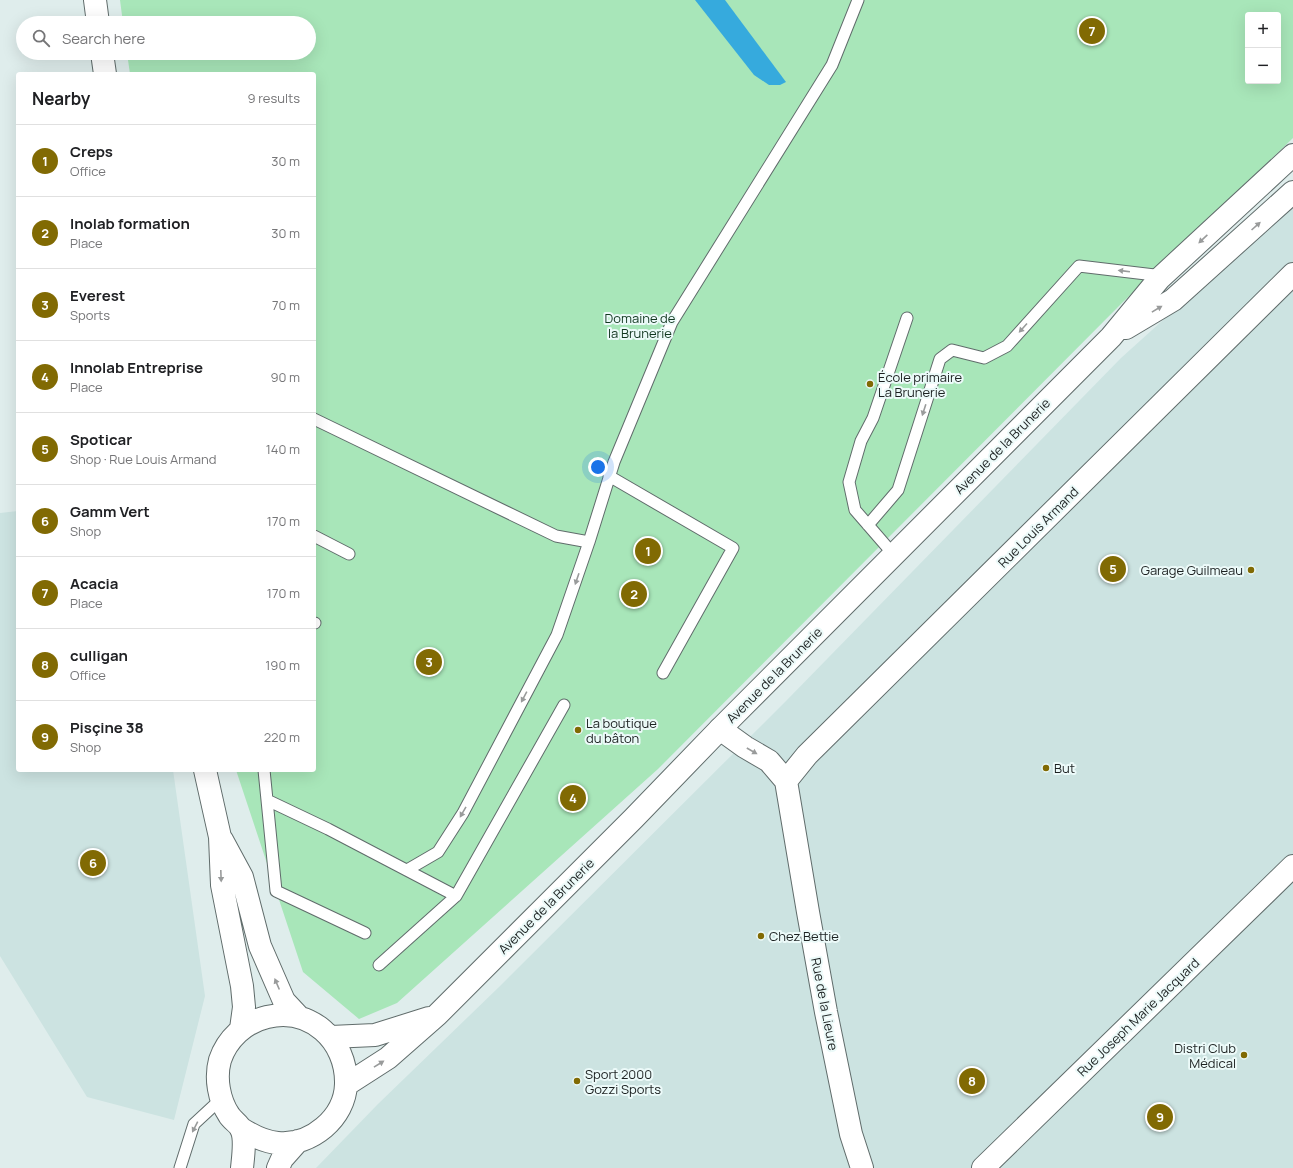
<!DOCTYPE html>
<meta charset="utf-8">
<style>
:root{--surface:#fff;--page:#f2f2f2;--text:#202124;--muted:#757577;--line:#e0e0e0;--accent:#816a03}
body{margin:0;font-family:Manrope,sans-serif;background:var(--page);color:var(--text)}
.controls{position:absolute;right:12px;top:12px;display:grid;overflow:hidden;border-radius:4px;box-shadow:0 4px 16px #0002}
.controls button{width:36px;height:36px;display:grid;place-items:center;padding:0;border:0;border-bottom:1px solid var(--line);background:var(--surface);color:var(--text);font:20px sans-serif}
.you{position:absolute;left:598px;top:467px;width:14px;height:14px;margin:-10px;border:3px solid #fff;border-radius:50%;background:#1a73e8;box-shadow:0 0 0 6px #1a73e833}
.badge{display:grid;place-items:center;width:26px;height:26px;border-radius:50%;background:var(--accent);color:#fff;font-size:13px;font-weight:700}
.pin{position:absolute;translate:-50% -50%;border:2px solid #fff;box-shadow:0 1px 4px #0006}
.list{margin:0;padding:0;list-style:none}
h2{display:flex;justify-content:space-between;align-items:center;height:52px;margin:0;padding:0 16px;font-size:17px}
h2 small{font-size:13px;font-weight:400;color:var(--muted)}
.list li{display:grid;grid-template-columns:26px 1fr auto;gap:12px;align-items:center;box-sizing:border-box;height:72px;padding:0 16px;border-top:1px solid var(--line)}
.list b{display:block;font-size:15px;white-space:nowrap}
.list p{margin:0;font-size:13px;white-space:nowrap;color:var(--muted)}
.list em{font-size:13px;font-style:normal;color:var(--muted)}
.icon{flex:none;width:22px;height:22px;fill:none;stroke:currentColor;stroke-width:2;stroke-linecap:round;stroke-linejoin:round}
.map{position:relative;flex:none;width:1293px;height:1168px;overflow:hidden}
.search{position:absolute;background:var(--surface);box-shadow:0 4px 16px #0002;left:16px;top:16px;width:300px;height:44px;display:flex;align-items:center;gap:10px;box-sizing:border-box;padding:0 14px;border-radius:22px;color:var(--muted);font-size:15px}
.panel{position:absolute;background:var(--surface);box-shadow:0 4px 16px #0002;left:16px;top:72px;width:300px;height:700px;border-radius:4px}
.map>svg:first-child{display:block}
</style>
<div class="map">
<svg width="1293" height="1168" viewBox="0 0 1293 1168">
<rect width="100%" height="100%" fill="#dfedec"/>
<path fill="#cce3e1" d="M1293,203v965h-977l62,-64 121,-117 287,-286 335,-343z
M18,511v259h155l32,226 -31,124 -87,-23 -87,-141v-443z"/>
<path fill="#a8e6b9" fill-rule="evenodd" d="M120,0h1173v138l-170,164 -465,467 -261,234 -38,16 -56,-47 -67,-202h78v-696h-184l-3,-21h182v-30h-186zM1248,15h30v66h-30z"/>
<path fill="#36aadd" d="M695,0h30l61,82 -6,3h-11l-15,-10z"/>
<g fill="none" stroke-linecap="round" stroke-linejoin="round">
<defs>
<path id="service" d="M314,419l242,117 33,6 25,-80 58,-140 160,-257 26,-65
M609,476l124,72 -70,125
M868,525l30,-35 42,-131 12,-9 32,8 23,-12 72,-80 84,10
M314,536l35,18
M894,555l-39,-45 -6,-28 12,-41 12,-23 34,-100
M314,623h1
M264,770l3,30 61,29 128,67 -77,69
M267,800l9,91 89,42
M407,870l31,-18 25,-39 94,-178 32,-93
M456,896l108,-191
M180,1168l14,-44 27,-25"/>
<path id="minor" d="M720,729l25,18 24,14 17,20 22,131 18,100 25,122 11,34
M786,781l21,-26 486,-481
M983,1168l310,-302"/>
<path id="primary" d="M95,0l3,23
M102,53l3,21
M1126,328l47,-28 120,-108
M205,770l15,67 2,48 20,101 2,21 -3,22
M222,840l20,37 18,69 24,55 14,15
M331,1037l44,-2 54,-17
M346,1085l42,-27 49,-43 197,-197 86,-89 391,-392 48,-58 134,-124
M242,1129c11,7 22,13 36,14 33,3 67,-25 68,-59 1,-44 -36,-77 -79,-67 -22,5 -40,22 -47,43 -5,18 -1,40 9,55 3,5 10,9 12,14 5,9 2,29 1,39
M278,1168l4,-9 16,-18"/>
</defs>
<use href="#service" stroke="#606c6b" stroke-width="13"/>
<use href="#minor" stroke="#606c6b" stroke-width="24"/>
<use href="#primary" stroke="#606c6b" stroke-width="24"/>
<use href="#service" stroke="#fff" stroke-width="11"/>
<use href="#minor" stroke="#fff" stroke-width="22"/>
<use href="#primary" stroke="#fff" stroke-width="22"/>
</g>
<defs><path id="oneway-solid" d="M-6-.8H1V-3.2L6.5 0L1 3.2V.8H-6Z"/></defs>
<g fill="#999b9b">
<use href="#oneway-solid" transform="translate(1256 226) rotate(-42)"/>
<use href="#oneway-solid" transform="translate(1203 239) rotate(137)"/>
<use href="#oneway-solid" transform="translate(1124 271) rotate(-173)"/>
<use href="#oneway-solid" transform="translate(1157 309) rotate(-31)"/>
<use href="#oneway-solid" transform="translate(1023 328) rotate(132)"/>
<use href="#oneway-solid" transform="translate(924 410) rotate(108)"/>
<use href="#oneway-solid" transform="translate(577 579) rotate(109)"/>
<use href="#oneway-solid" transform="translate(524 697) rotate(118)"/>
<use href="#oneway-solid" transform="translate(752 751) rotate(30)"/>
<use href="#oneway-solid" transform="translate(463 812) rotate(120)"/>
<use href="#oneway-solid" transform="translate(221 876) rotate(88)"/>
<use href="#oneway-solid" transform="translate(277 984) rotate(-113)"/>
<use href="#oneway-solid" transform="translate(379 1064) rotate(-32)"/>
<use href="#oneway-solid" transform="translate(195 1127) rotate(117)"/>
</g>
<g fill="#816a03" stroke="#ecfaf9" stroke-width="1.5">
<circle cx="870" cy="384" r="4"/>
<circle cx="1251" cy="570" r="4"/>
<circle cx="578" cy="730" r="4"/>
<circle cx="1046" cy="768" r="4"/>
<circle cx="761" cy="936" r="4"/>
<circle cx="1244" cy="1055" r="4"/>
<circle cx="577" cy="1081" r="4"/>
</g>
<g text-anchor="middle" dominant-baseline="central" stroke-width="4" stroke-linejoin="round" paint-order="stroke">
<g font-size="13" fill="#11371f" stroke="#ecfaf9">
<text x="640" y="318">Domaine de<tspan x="640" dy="15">la Brunerie</tspan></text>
</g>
<g font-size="13" fill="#1c2121" stroke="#ecfaf9" text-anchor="start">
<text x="878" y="377">École primaire<tspan x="878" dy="15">La Brunerie</tspan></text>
<text x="1243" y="570" text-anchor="end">Garage Guilmeau</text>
<text x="586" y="723">La boutique<tspan x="586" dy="15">du bâton</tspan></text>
<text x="1054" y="768">But</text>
<text x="769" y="936">Chez Bettie</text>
<text x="1236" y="1048" text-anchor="end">Distri Club<tspan x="1236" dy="15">Médical</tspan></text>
<text x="585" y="1074">Sport 2000<tspan x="585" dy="15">Gozzi Sports</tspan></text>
</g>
<g font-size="13" fill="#1c2121" stroke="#ecfaf9">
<text transform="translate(1002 446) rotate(-45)">Avenue de la Brunerie</text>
<text transform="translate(1038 527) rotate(-45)">Rue Louis Armand</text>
<text transform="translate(774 675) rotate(-45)">Avenue de la Brunerie</text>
<text transform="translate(546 906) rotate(-45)">Avenue de la Brunerie</text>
<text transform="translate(825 1004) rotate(79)">Rue de la Lieure</text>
<text transform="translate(1138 1017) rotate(-44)">Rue Joseph Marie Jacquard</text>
</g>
</g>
</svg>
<div class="controls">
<button>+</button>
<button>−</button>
</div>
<div class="you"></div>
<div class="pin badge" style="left:648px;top:551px">1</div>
<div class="pin badge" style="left:634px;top:594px">2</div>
<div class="pin badge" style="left:429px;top:662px">3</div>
<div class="pin badge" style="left:573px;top:798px">4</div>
<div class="pin badge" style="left:1113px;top:569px">5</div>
<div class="pin badge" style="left:93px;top:863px">6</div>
<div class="pin badge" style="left:1092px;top:31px">7</div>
<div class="pin badge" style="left:972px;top:1081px">8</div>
<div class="pin badge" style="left:1160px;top:1117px">9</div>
<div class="search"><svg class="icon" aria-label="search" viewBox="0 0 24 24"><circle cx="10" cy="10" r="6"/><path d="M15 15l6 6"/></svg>Search here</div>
<section class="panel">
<h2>Nearby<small>9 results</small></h2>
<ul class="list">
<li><span class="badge">1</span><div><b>Creps</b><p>Office</p></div><em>30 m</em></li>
<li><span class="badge">2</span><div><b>Inolab formation</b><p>Place</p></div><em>30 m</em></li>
<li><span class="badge">3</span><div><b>Everest</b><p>Sports</p></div><em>70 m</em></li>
<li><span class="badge">4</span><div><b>Innolab Entreprise</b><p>Place</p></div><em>90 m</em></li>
<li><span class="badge">5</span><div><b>Spoticar</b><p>Shop · Rue Louis Armand</p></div><em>140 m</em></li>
<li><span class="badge">6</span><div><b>Gamm Vert</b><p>Shop</p></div><em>170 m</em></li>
<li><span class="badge">7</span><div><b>Acacia</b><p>Place</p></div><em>170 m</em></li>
<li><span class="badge">8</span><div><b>culligan</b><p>Office</p></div><em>190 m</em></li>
<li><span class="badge">9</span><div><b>Pisçine 38</b><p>Shop</p></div><em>220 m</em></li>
</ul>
</section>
</div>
